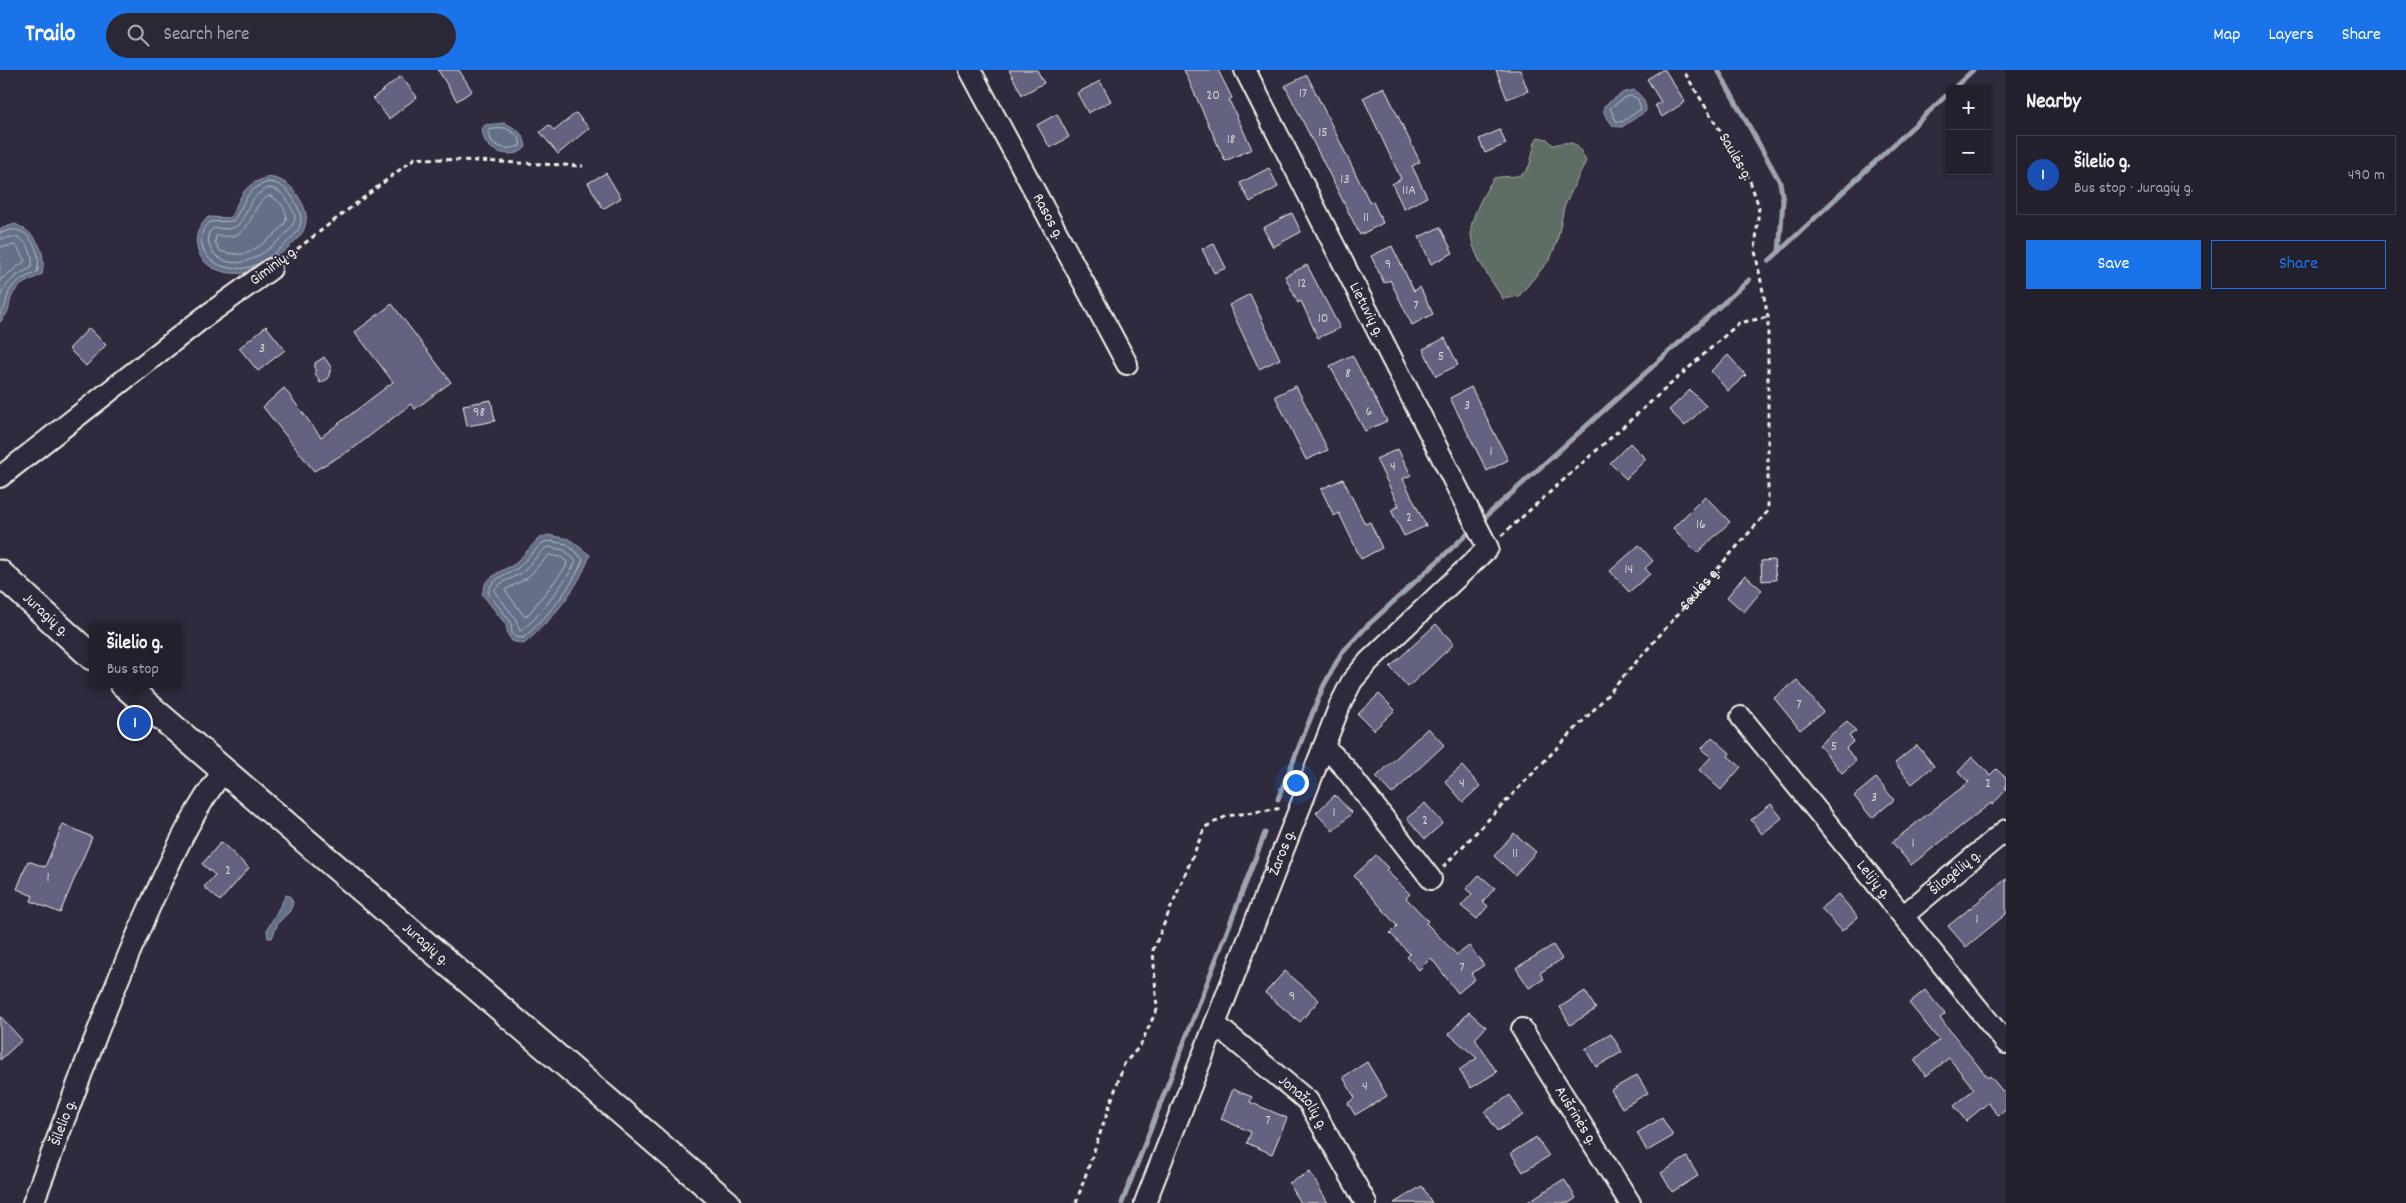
<!DOCTYPE html>
<meta charset="utf-8">
<style>
:root{--surface:#23202e;--page:#2b2836;--text:#f1f3f6;--muted:#a3a3aa;--line:#403e4a;--accent:#1a73e8}
body{margin:0;font-family:Dekko,sans-serif;background:var(--page);color:var(--text)}
.controls{position:absolute;right:15px;top:15px;display:grid;overflow:hidden;border-radius:0px;box-shadow:0 1px 4px #0004}
.controls button{width:45px;height:45px;display:grid;place-items:center;padding:0;border:0;border-bottom:1px solid var(--line);background:var(--surface);color:var(--text);font:25px sans-serif}
.you{position:absolute;left:1295px;top:712px;width:18px;height:18px;margin:-12px;border:4px solid #fff;border-radius:50%;background:#1a73e8;box-shadow:0 0 0 8px #1a73e833}
.badge{display:grid;place-items:center;width:32px;height:32px;border-radius:50%;background:var(--accent);color:#fff;font-size:16px;font-weight:700}
.pin{position:absolute;translate:-50% -50%;border:2px solid #fff;box-shadow:0 1px 5px #0006}
.popup{position:absolute;left:89px;top:553px;width:92px;height:65px;box-sizing:border-box;display:grid;place-content:center;border-radius:0px;background:var(--surface);filter:drop-shadow(0 1px 4px #0005);font-size:16px;white-space:nowrap;color:var(--muted)}
.popup b{font-size:19px;color:var(--text)}
.popup::after{content:'';position:absolute;left:50%;top:100%;margin-left:-10px;border:10px solid transparent;border-top-color:var(--surface)}
.list{margin:0;padding:0;list-style:none}
h2{display:flex;justify-content:space-between;align-items:center;height:65px;margin:0;padding:0 20px;font-size:21px}
h2 small{font-size:16px;font-weight:400;color:var(--muted)}
.list li{display:grid;grid-template-columns:32px 1fr auto;gap:15px;align-items:center;box-sizing:border-box;height:80px;margin:0 10px 10px;padding:0 10px;border:1px solid var(--line);border-radius:0px}
.list b{display:block;font-size:19px;white-space:nowrap}
.list p{margin:0;font-size:16px;white-space:nowrap;color:var(--muted)}
.list em{font-size:16px;font-style:normal;color:var(--muted)}
.actions{display:flex;gap:10px;padding:15px 20px}
.actions a{flex:1;padding:11px 0;border:1px solid var(--accent);border-radius:0px;text-align:center;font-size:18px;color:var(--accent)}
.actions .main{background:var(--accent);color:#fff}
.icon{flex:none;width:28px;height:28px;fill:none;stroke:currentColor;stroke-width:2;stroke-linecap:round;stroke-linejoin:round}
.map{position:relative;flex:none;width:2006px;height:1133px;overflow:hidden}
header{display:flex;align-items:center;gap:30px;box-sizing:border-box;height:70px;padding:0 25px;background:var(--accent);color:#fff}
header strong{font-size:24px}
nav{display:flex;gap:28px;margin-inline-start:auto;font-size:18px}
.search{width:350px;height:45px;background:var(--page);display:flex;align-items:center;gap:12px;box-sizing:border-box;padding:0 18px;border-radius:28px;color:var(--muted);font-size:19px}
main{display:flex}
aside{flex:1;background:var(--surface)}
.map>svg:first-child{display:block}
</style>
<header>
<strong>Trailo</strong>
<div class="search"><svg class="icon" aria-label="search" viewBox="0 0 24 24"><circle cx="10" cy="10" r="6"/><path d="M15 15l6 6"/></svg>Search here</div>
<nav><a>Map</a><a>Layers</a><a>Share</a></nav>
</header>
<main>
<div class="map">
<svg width="2006" height="1133" viewBox="0 0 2006 1133">
<rect width="100%" height="100%" fill="#2f2a3d"/>
<filter id="ink" filterUnits="userSpaceOnUse"><feTurbulence type="fractalNoise" baseFrequency=".02" numOctaves="2"/><feDisplacementMap in="SourceGraphic" scale="10" xChannelSelector="R" yChannelSelector="G"/><feConvolveMatrix kernelMatrix="1 2 1 2 8 2 1 2 1" color-interpolation-filters="sRGB"/></filter>
<g filter="url(#ink)">
<path fill="#5e6e65" stroke="#a9b0a6" d="M1538,67l9,2 6,6c21,-5 24,-3 33,16l-22,46 -7,35 -7,17 -31,37 -16,3c-11,-18 -32,-45 -32,-67 -1,-14 15,-43 23,-54 8,-2 16,-1 23,-2 18,-3 13,-29 21,-39z"/>
<path fill="#647088" stroke="#9ea4ae" d="M1634,20c8,6 12,11 12,21l-24,16 -9,-1 -9,-13v-7l20,-14z
M505,53c12,6 19,10 21,24 -9,11 -30,8 -39,-3 -3,-3 -4,-10 -5,-15l3,-4z
M268,107c20,3 27,12 36,30 3,8 3,14 0,22 -4,12 -39,38 -50,42 -19,6 -49,1 -56,-20 -4,-15 0,-23 10,-34l22,1c13,-24 11,-32 38,-41z
M15,154c21,9 32,27 27,50 -9,6 -21,8 -27,17 -9,12 -1,17 -15,31v-93z
M548,465l21,4 21,16c-12,34 -39,66 -66,89l-12,-3 -4,-6 -2,-10 -24,-31 4,-12 11,-9 18,-9 23,-25z
M286,825l4,1 3,7 -3,8 -12,12 -6,15h-4l-1,-8z"/>
<g fill="none" stroke-linecap="round" stroke-linejoin="round">
<path stroke="#babdc2" stroke-width="1" d="M1632,26l6,3 3,10 -19,13 -6,-1 -6,-13 16,-11z
M505,58c8,4 17,8 15,18 -13,4 -19,3 -29,-5l-2,-11z
M268,112c16,1 24,12 30,26 4,7 4,15 0,22 -9,13 -31,31 -45,36 -19,7 -47,0 -51,-21 -3,-10 1,-17 8,-23l23,-1c14,-19 10,-30 35,-39z
M269,118c9,1 16,7 20,15 2,5 6,10 6,15 -1,13 -31,36 -43,41 -21,10 -48,-1 -43,-27l5,-4 16,1 7,-3c14,-15 9,-29 32,-38z
M269,126c8,1 20,15 17,24 -2,9 -30,30 -39,33 -8,3 -19,0 -27,-2l-5,-9 1,-6c7,-1 13,2 20,-1 18,-7 15,-32 33,-39z
M0,163c5,-1 11,-4 16,-3 17,3 26,27 21,42 -8,5 -17,6 -24,14 -8,8 -5,21 -13,29
M0,169c6,0 11,-3 16,-2 12,3 19,21 15,31 -15,7 -24,13 -31,29
M0,177l16,-2 9,16 -25,19
M548,471l19,3 16,15c-9,26 -38,61 -60,79l-8,-1 -3,-4 -1,-11 -23,-29 3,-8 9,-8 18,-9 23,-24z
M549,477l15,3 12,11c-5,14 -44,65 -56,70l-5,-13 -20,-26v-3l8,-7 19,-9 22,-24z
M549,485l12,2 6,5 -1,5 -39,49h-3l-19,-26 22,-12z"/>
<path stroke="#9ea4ae" stroke-width="5" d="M1718,0l62,112 3,19 -4,51
M1953,19l20,-19
M1769,191l181,-169
M1485,447l264,-237
M1278,729l45,-112 18,-33 26,-28 99,-91
M1122,1133l143,-370"/>
</g>
<path fill="#636280" stroke="#f4f1e8" d="M438,0h21l13,21 -15,10z
M1009,0h28l7,13 -22,12z
M1184,0h34l14,28 -3,2 23,49 -27,12z
M1496,0h24l8,21 -21,8z
M1662,0h3l20,32 -23,15 -7,-12 6,-3 -14,-23z
M1307,5l63,128 3,-1 10,21 -23,12 -75,-149z
M401,6l16,21 -28,22 -16,-21z
M1100,11l11,20 -23,12 -11,-20z
M1384,17l36,75 -8,4 15,31 -23,12 -12,-25 9,-5 -38,-81z
M576,43l13,15 -31,26 -18,-22 9,-7 5,6z
M1057,44l12,23 -19,11 -13,-23z
M1500,60l6,14 -21,9 -6,-14z
M1269,98l9,19 -28,15 -10,-19z
M606,103l15,25 -18,11 -15,-26z
M1292,143l9,19 -28,15 -10,-19z
M1440,157l13,26 -22,11 -12,-27z
M1214,174l12,24 -12,5 -12,-24z
M1392,176l22,45 6,-4 13,27 -21,11 -22,-45 -6,3 -13,-27z
M1307,195l33,63 -22,10 -17,-37 -3,2 -13,-27z
M1250,224l30,65 -21,10 -30,-64z
M392,234l59,78 -36,27 -4,-5 -57,44 -40,23 -51,-64 21,-19 37,49 72,-55 -38,-50z
M266,256l19,24 -27,21 -19,-23z
M89,258l17,17 -20,21 -17,-17z
M1445,268l13,27 -22,11 -13,-27z
M1352,285l35,66 -22,10 -35,-65z
M1728,285l18,20 -18,16 -17,-20z
M324,287l7,10 -3,12 -8,4 -5,-10v-10z
M1296,316l32,64 -22,10 -31,-64z
M1471,317l37,73 -21,11 -37,-73z
M1690,320l16,16 -21,20 -16,-16z
M491,330l4,21 -28,5 -4,-21z
M1630,373l16,16 -20,20 -16,-16z
M1398,379l13,26 -8,4 23,47 -22,10 -13,-26 8,-4 -23,-47z
M1343,409l22,45 5,-2 12,26 -21,11 -22,-46 -5,3 -13,-27z
M1705,426l25,26 -33,31 -24,-25z
M1639,475l14,16 -8,7 5,6 -21,18 -19,-21z
M1774,490l2,20 -14,1 -1,-20z
M1745,505l17,15 -18,22 -17,-15z
M1436,554l18,20 -46,43 -18,-20z
M1797,610l26,32 -23,18 -26,-32z
M1379,624l16,16 -21,20 -16,-16z
M1847,651l9,10 -7,5 5,5 -8,7 10,13 -14,12 -23,-28z
M1428,658l16,17 -52,49 -16,-17z
M1712,667l18,16 -2,3 13,11 -20,23 -22,-20 12,-13 -10,-8z
M1917,675l17,21 -22,18 -17,-21z
M1972,687l18,18 6,-6 10,9v12l-14,15 -1,-2 -80,62 -19,-23 77,-60 -11,-10z
M1462,696l18,20 -17,16 -18,-21z
M1876,708l18,22 -22,18 -18,-22z
M1335,725l17,18 -19,18 -17,-18z
M1425,733l18,20 -18,16 -18,-21z
M1771,734l11,14 -20,16 -11,-14z
M63,754l29,13 -32,76 -29,-12 2,-5 -16,-7 11,-28 17,6z
M1514,763l22,19 -21,23 -21,-19z
M221,772l28,26 -29,33 -16,-14 11,-12 -13,-11z
M1376,785l12,13 -2,2 24,24 -4,4 22,23 -2,2 31,32 12,-9 15,19 -13,9 4,5 -17,14 -27,-35 -12,12 -12,-13 3,-3 -20,-21 7,-7 -43,-50z
M1479,805l16,13 -12,14 5,4 -11,13 -16,-13 11,-12 -6,-5z
M2006,809v35l-40,33 -18,-21z
M1838,824l20,23 -16,14 -21,-23z
M1553,875l9,14 -22,14 4,6 -15,9 -13,-20z
M1285,901l34,29 -19,22 -35,-29z
M1925,920l20,24 -5,4 48,60 2,-2 16,19v14l-7,7 -11,-13 -22,18 -12,-15 20,-17 -25,-31 -23,18 -12,-16 25,-20 -30,-37z
M1585,921l11,18 -26,16 -10,-18z
M1469,942l17,15 -11,12 22,33 -26,16 -12,-18 18,-12 -28,-24z
M0,946l22,24 -22,20z
M1611,964l11,18 -26,15 -11,-18z
M1367,992l20,34 -32,19 -7,-12 7,-5 -12,-21z
M1637,1005l11,18 -26,15 -11,-18z
M1233,1019l19,8 -2,5 37,16 -15,36 -25,-11 4,-11 -30,-13z
M1510,1025l13,20 -26,16 -12,-19z
M1662,1048l11,18 -26,15 -10,-18z
M1536,1067l13,19 -26,16 -12,-19z
M1687,1087l11,19 -26,16 -11,-19z
M1310,1102l18,31h-27l-12,-20z
M1564,1109l12,19 -7,5h-43z
M1422,1116l10,17h-38z"/>
<g fill="none" stroke-linecap="round" stroke-linejoin="round">
<defs>
<g id="minor">
<path id="s2" d="M970,0l157,294"/>
<path d="M0,407l203,-159 68,-49"/>
<path id="s3" d="M1741,647l265,326"/>
<path d="M1323,678l10,7 12,13 86,111"/>
<path id="s4" d="M1903,846l103,-86"/>
<path id="s5" d="M1215,954l93,77 58,102"/>
<path id="s6" d="M1522,959l108,174"/>
<path id="s7" d="M33,1133c39,-102 75,-206 121,-306 20,-43 39,-87 69,-125"/>
<path id="s8" d="M1145,1133l195,-498 12,-24 17,-20 119,-113 -243,-478"/>
</g>
<g id="major">
<path id="s9" d="M0,503l92,84"/>
<path id="s10" d="M123,614l604,519"/>
</g>
</defs>
<use href="#minor" stroke="#f4f1e8" stroke-width="24"/>
<use href="#major" stroke="#f4f1e8" stroke-width="29"/>
<g stroke="#f4f1e8" stroke-width="3" stroke-dasharray="5 4" stroke-linecap="butt">
<path d="M283,190l132,-102 168,8"/>
<path d="M1501,466l238,-213 29,-6"/>
<path id="s1" d="M1443,797l160,-167 165,-189v-194l-13,-66 4,-44 -10,-29 -66,-108"/>
<path d="M1076,1133l48,-139 16,-18 17,-37 -4,-59 52,-123 22,-11 56,-8"/>
</g>
<use href="#minor" stroke="#2f2a3d" stroke-width="20"/>
<use href="#major" stroke="#2f2a3d" stroke-width="25"/>
</g>
</g>
<g text-anchor="middle" dominant-baseline="central" stroke-width="4" stroke-linejoin="round" paint-order="stroke">
<g font-size="14" fill="#d0cdce">
<text x="1303" y="24">17</text>
<text x="1213" y="26">20</text>
<text x="1323" y="63">15</text>
<text x="1231" y="70">18</text>
<text x="1345" y="110">13</text>
<text x="1409" y="121">11A</text>
<text x="1366" y="148">11</text>
<text x="1388" y="195">9</text>
<text x="1302" y="214">12</text>
<text x="1416" y="236">7</text>
<text x="1323" y="249">10</text>
<text x="262" y="279">3</text>
<text x="1441" y="287">5</text>
<text x="1348" y="304">8</text>
<text x="1467" y="336">3</text>
<text x="1369" y="342">6</text>
<text x="479" y="343">98</text>
<text x="1491" y="382">1</text>
<text x="1393" y="397">4</text>
<text x="1409" y="448">2</text>
<text x="1701" y="455">16</text>
<text x="1629" y="500">14</text>
<text x="1799" y="635">7</text>
<text x="1834" y="677">5</text>
<text x="1462" y="714">4</text>
<text x="1988" y="714">2</text>
<text x="1874" y="728">3</text>
<text x="1334" y="743">1</text>
<text x="1425" y="751">2</text>
<text x="1913" y="774">1</text>
<text x="1515" y="784">11</text>
<text x="228" y="801">2</text>
<text x="48" y="808">1</text>
<text x="1977" y="850">1</text>
<text x="1462" y="898">7</text>
<text x="1292" y="927">9</text>
<text x="1365" y="1017">4</text>
<text x="1268" y="1051">7</text>
</g>
<g font-size="16" fill="#f4f1e8" stroke="#2f2a3d">
<text transform="translate(1735 87) rotate(60)">Saulės g.</text>
<text stroke="none"><textPath href="#s2" startOffset="166">Rasos g.</textPath></text>
<text transform="translate(274 196) rotate(-37)">Giminių g.</text>
<text transform="translate(1366 240) rotate(63)">Lietuvių g.</text>
<text stroke="none"><textPath href="#s1" startOffset="379">Saulės g.</textPath></text>
<text stroke="none"><textPath href="#s9" startOffset="62">Juragių g.</textPath></text>
<text stroke="none"><textPath href="#s8" startOffset="376">Žaros g.</textPath></text>
<text stroke="none"><textPath href="#s4" startOffset="68">Šilagėlių g.</textPath></text>
<text stroke="none"><textPath href="#s3" startOffset="210">Lelijų g.</textPath></text>
<text stroke="none"><textPath href="#s10" startOffset="399">Juragių g.</textPath></text>
<text stroke="none"><textPath href="#s5" startOffset="119">Jonažolių g.</textPath></text>
<text stroke="none"><textPath href="#s6" startOffset="102">Aušrinės g.</textPath></text>
<text stroke="none"><textPath href="#s7" startOffset="86">Šilelio g.</textPath></text>
</g>
</g>
</svg>
<div class="controls">
<button>+</button>
<button>−</button>
</div>
<div class="you"></div>
<div class="pin badge" style="left:135px;top:653px;background:#1a4fb4">1</div>
<div class="popup"><b>Šilelio g.</b>Bus stop</div>
</div>
<aside>
<h2>Nearby<small></small></h2>
<ul class="list">
<li><span class="badge" style="background:#1a4fb4">1</span><div><b>Šilelio g.</b><p>Bus stop · Juragių g.</p></div><em>490 m</em></li>
</ul>
<div class="actions"><a class="main">Save</a><a>Share</a></div>
</aside>
</main>
